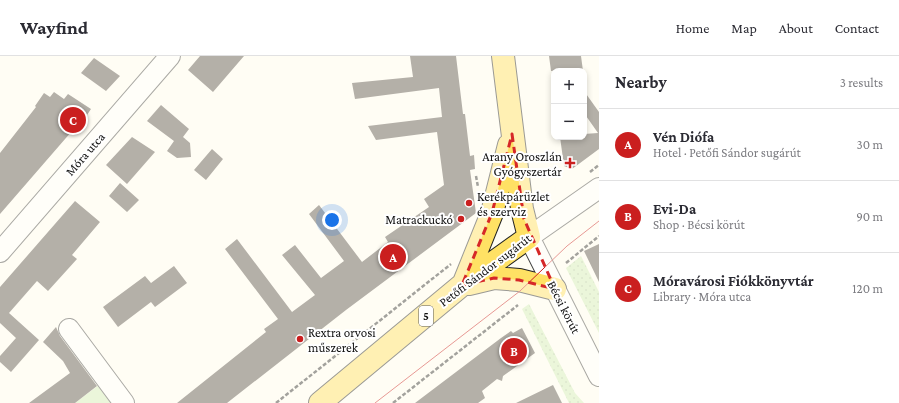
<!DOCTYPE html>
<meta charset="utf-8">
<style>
:root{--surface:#fff;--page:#f2f2f3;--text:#2b2b33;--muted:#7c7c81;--line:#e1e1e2;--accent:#ca1f1f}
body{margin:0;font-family:"Crimson Pro",serif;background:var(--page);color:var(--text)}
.controls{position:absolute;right:12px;top:12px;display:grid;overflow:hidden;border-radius:8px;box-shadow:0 2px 6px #0003}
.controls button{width:36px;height:36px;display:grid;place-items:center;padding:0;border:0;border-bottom:1px solid var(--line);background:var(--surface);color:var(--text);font:20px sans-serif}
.you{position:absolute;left:332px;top:164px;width:14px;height:14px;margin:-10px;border:3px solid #fff;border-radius:50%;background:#1a73e8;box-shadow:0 0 0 6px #1a73e833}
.badge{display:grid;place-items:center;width:26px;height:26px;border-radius:50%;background:var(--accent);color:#fff;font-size:13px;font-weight:700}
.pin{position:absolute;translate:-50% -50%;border:2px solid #fff;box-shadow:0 1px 4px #0006}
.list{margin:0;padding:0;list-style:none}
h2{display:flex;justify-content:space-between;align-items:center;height:52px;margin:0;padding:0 16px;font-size:17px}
h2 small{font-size:13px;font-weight:400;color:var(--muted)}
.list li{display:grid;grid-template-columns:26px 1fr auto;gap:12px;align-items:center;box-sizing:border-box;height:72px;padding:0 16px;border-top:1px solid var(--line)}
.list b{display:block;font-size:15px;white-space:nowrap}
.list p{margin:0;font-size:13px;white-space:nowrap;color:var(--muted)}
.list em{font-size:13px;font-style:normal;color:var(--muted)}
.map{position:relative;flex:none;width:599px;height:347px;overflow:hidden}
header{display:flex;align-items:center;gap:24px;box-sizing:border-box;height:56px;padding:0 20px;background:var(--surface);border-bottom:1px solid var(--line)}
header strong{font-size:19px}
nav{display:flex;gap:22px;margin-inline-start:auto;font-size:14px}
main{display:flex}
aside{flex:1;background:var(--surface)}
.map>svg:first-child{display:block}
</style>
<header>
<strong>Wayfind</strong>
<nav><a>Home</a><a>Map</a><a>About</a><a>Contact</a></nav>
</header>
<main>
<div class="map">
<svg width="599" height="347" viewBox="0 0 599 347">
<defs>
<pattern id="grass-dots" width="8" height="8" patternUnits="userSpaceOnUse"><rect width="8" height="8" fill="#d2edba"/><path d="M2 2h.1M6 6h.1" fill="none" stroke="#b3ca9f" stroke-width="1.8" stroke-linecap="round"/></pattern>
</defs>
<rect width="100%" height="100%" fill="#fffdf4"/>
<path fill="url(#grass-dots)" d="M581,200l18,36v41l-33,-65z
M529,248l46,89 9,10h-15l-47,-94z"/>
<path fill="#d2edba" d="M99,329l13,18h-37z"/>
<path fill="#5a524c" d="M200,0h44l-31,36 -25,-22z
M410,0h46l7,58h2l5,42 4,-1 1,14 -5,1 6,43 -130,97 -119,93h-50l89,-71 -2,-3 14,-10 -53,-70 12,-10 55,73 23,-17 -33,-40 13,-10 26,33 23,-17 -35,-47 10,-9 43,57 26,-20 -3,-5 44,-30 -5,-8 20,-14 -7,-53 -61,8 -8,-14 74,-9 -3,-29 -84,11 -3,-16 61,-6z
M549,0h32l2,15h-32z
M94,2l26,18 -14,15 -25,-18z
M584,35l15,21v37l-27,20 -8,-3 -4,-29h24v-3l14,-1 -14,-20z
M54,36l10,7 4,-5 23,15 -16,24 -3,-2 -72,83v-61l36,-46 -1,-1 9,-13 6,4z
M161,49l28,24 -6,8 7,6 1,14 -14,1 -10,-7 7,-10 -27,-20z
M132,81l23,15 -28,32 -21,-19z
M212,93l11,10 -17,21 -12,-10z
M120,127l19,17 -12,12 -18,-16z
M75,145l25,21 -28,33 5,4 -29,32 -11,-10 -28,32 30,27 -28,32 -11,-10v-6l16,-18 -16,-15v-36z
M599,188v38l-15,-31z
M174,210l13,17 -32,24 -4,-5 -33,25 -15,-20 42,-31 6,7z
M56,271l4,9 37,50 -22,17h-46l41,-30 -7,-12 -20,-19z
M522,272l13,25 -32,23 -1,5 -5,-2 -15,12 3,7 -7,5h-63l86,-65 10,-7 2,2z
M553,329l9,18h-46z"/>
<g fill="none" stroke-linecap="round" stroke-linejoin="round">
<defs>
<path id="minor" d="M599,132l-70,49 70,139
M0,196l170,-196
M69,273l55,74"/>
<path id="major" d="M469,228l25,-6 25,2 36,9
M463,229l29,-72 17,-68
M320,347l142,-118 67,-48 -7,-28 -19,-153"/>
</defs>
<use href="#minor" stroke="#444" stroke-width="22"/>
<use href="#major" stroke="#222" stroke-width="24"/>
<path stroke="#333" stroke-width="2.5" stroke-dasharray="4 2" stroke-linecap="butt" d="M590,116l9,-7
M476,120l2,11
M566,207l33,-27
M276,347l175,-139
M393,347l125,-98"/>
<use href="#minor" stroke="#fff" stroke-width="20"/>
<use href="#major" stroke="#ffe164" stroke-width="22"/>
<path stroke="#ca1f1f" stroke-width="1" d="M375,347l145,-112 47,-45 32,-25"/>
</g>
<path d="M0 0H599V347H0ZM512,78l12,85 31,70 -36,-9 -25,-2 -32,7 30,-72z" fill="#fffdf4" fill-opacity=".55" fill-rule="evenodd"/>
<path fill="none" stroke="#d62828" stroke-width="3" stroke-dasharray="8 5" stroke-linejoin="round" d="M512,78l12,85 31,70 -36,-9 -25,-2 -32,7 30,-72z"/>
<g fill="#ca1f1f" stroke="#fff" stroke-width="1.5">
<path d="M568 101h4v4h4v4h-4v4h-4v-4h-4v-4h4z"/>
<circle cx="469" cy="147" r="4"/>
<circle cx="461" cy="163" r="4"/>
<circle cx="300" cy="283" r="4"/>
</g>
<g text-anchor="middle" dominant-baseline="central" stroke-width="4" stroke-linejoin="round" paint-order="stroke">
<rect fill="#fff" stroke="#585858" stroke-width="1" x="419" y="250" width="14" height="20" rx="3"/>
<g font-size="12" font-weight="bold" fill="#111">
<text x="426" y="260">5</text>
</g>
<g font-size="13" fill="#111" stroke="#fff">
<text transform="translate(85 98) rotate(-49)">Móra utca</text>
<text transform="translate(485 214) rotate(-37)">Petőfi Sándor sugárút</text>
<text transform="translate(564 251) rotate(63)">Bécsi körút</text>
</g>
<g font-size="13" fill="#111" stroke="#fff" text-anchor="end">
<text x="562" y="100">Arany Oroszlán<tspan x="562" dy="15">Gyógyszertár</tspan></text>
<text x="477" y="140" text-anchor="start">Kerékpárüzlet<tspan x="477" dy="15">és szerviz</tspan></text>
<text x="453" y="163">Matrackuckó</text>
<text x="308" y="276" text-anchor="start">Rextra orvosi<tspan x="308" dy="15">műszerek</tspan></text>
</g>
</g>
</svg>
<div class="controls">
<button>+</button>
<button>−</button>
</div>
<div class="you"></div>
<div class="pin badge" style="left:393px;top:201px">A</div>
<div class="pin badge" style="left:514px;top:295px">B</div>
<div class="pin badge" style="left:73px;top:64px">C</div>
</div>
<aside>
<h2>Nearby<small>3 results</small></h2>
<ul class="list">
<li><span class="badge">A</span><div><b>Vén Diófa</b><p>Hotel · Petőfi Sándor sugárút</p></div><em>30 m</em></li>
<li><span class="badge">B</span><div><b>Evi-Da</b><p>Shop · Bécsi körút</p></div><em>90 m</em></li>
<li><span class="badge">C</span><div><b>Móravárosi Fiókkönyvtár</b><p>Library · Móra utca</p></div><em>120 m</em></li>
</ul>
</aside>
</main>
